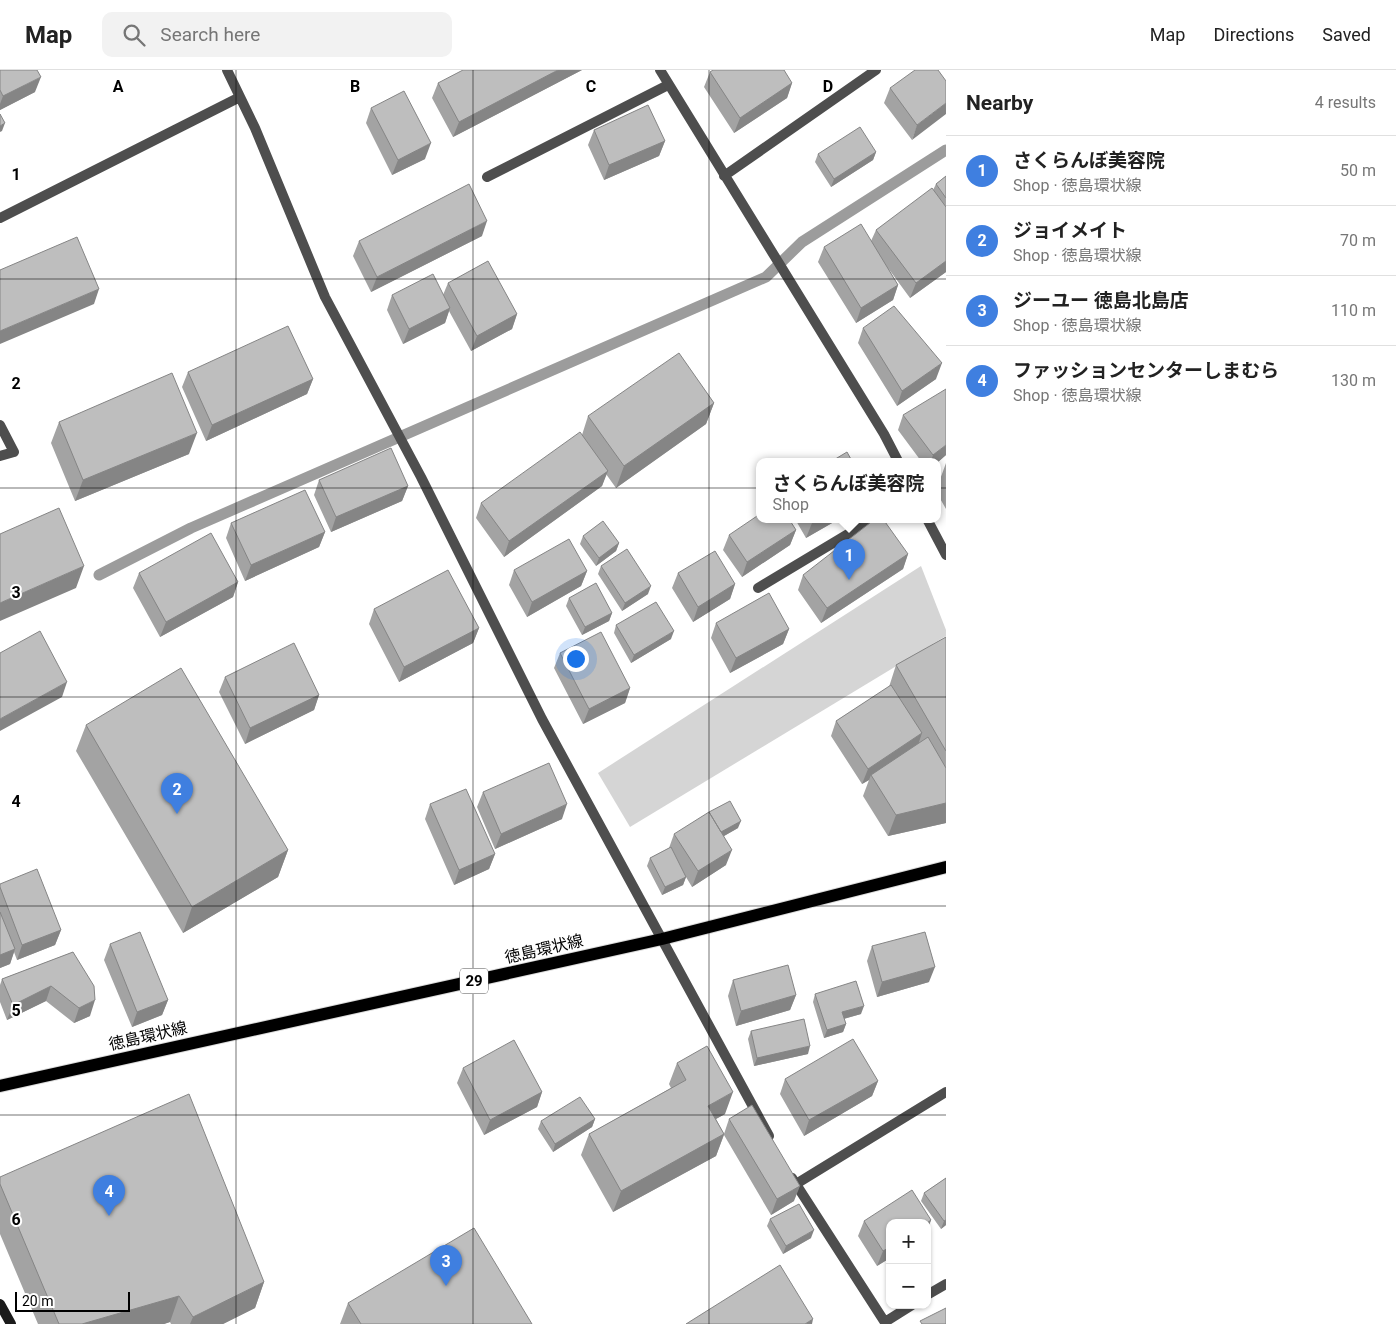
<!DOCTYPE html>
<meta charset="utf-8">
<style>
:root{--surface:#fff;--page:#f2f2f2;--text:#222;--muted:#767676;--line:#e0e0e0;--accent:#7c3aed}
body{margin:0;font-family:Roboto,"Noto Sans JP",sans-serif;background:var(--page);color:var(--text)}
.controls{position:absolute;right:15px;bottom:15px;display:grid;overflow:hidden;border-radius:10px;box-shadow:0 1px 4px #0004}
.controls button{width:45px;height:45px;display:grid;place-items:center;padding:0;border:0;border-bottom:1px solid var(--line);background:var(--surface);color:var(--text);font:25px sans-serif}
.scale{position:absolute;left:15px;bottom:12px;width:115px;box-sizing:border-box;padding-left:5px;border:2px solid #000;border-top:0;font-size:14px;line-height:18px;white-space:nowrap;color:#000;-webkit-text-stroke:4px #fff;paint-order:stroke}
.you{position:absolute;left:575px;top:588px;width:18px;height:18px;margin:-12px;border:4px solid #fff;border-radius:50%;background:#1a73e8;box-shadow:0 0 0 8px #1a73e833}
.badge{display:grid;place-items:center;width:32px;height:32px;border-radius:50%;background:var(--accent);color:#fff;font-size:16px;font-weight:700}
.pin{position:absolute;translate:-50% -41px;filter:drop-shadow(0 1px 2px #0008)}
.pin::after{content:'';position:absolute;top:26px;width:18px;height:15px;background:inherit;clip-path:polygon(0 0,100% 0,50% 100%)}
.popup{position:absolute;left:756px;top:388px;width:185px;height:65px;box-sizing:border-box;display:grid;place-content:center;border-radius:10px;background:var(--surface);filter:drop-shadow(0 1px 4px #0005);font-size:16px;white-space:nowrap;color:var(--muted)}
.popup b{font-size:19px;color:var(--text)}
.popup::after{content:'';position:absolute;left:50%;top:100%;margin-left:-10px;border:10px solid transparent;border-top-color:var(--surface)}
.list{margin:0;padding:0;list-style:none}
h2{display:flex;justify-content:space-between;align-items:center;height:65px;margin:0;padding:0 20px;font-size:21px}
h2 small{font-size:16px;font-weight:400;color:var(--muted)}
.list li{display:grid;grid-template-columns:32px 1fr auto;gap:15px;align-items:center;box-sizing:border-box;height:70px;padding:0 20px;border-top:1px solid var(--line)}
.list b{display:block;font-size:19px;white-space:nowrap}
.list p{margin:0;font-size:16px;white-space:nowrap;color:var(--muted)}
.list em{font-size:16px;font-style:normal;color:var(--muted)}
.icon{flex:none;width:28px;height:28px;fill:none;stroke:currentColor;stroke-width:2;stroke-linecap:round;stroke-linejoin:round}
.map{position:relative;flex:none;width:946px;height:1254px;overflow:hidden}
header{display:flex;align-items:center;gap:30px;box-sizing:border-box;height:70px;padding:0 25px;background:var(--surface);border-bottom:1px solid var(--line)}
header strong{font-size:24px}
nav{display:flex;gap:28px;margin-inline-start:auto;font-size:18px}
.search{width:350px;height:45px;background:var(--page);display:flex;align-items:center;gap:12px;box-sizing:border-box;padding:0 18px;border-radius:10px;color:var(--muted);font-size:19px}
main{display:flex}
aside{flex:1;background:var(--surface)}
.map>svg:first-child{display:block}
</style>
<header>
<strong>Map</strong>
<div class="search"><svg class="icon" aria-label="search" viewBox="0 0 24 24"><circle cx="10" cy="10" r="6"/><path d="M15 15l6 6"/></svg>Search here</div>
<nav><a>Map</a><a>Directions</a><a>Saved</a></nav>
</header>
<main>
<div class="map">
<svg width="946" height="1254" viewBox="0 0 946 1254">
<rect width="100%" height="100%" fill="#fff"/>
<path fill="#d5d5d5" d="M921,496l25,64v6l-316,191 -32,-54z"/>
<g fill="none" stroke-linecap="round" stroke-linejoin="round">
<path stroke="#9c9c9c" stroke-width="11" d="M99,505l92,-47 575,-251 36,-35 144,-92"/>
<defs>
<path id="primary" d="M0,1016l662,-147 284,-72"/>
</defs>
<use href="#primary" stroke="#dbdbdb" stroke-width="14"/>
<path stroke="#4e4e4e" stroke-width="10" d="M487,107l181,-92
M758,518l115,-69"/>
<path stroke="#4e4e4e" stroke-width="10" d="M227,0l28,58 70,169 96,180 121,242 227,417
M660,0l224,364 14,27
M724,106l152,-106
M0,148l240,-121
M0,355l14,27 -14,4
M927,449l19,36
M792,1108l94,146
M796,1114l150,-92
M927,1225l19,-11
M885,1252l27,-17"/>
<path stroke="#1b1b1b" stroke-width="10" d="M0,1234l11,20"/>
<use href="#primary" stroke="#000" stroke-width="12"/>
</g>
<path fill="#a3a3a3" d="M0,0l35,22 -35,18z
M582,0l-129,67 -21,-39 6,-15z
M938,0l-26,70 -28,-37 6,-15z
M710,2l82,11 -5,15 -53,35 -30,-46z
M371,38l54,51 -33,16 -26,-52z
M594,60l71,11 -6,15 -55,24 -16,-35z
M876,82l-3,8 -42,27 -16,-25 3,-8z
M946,106v96l-36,26 -22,-30 10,17 -5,15 -37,23 -38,-61 6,-15 47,-6 5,-11 57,-40 3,-6z
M482,166l-111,56 -18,-36 6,-15z
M448,213l69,31 -5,15 -41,22 -22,-40 -4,12 -42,21 -16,-34 5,-15h51z
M863,258l73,51 -39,27 -39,-63z
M188,302l125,7 -6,15 -101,47 -24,-54z
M714,333l-8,21 -90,64 -10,-14 -4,12 -98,71 -28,-39 5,-15 101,-68 6,-19z
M903,345l43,40 -8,7v-1h-17l-23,-31z
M59,352l130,32 -114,47 -24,-58z
M946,393v46l-8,-14v-10z
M319,410l89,6 -6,15 -71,31 -17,-37z
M795,449h44l-33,19z
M231,453l94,9 -6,15 -74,34 -19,-43z
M796,460l-6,15 -48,32 -19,-27 6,-15z
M583,466l36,7 -3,8 -20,15 -16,-22z
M908,484l-5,15 -82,54 -23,-33 5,-15z
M601,496l47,28 -26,17 -24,-37z
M514,500l73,1 -6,15 -54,31 -18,-32z
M139,503l99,9 -5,15 -73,40 -27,-49z
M678,503l57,11 -5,15 -37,23 -21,-34z
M569,528l43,15 -3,8 -27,14 -16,-29z
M374,539l105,19 -6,15 -74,39 -30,-58z
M716,553l73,6 -6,15 -53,29 -19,-35z
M616,555l55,14 -40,24 -17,-30z
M946,567v186l-58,13 -25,-40 6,-16 -7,4 -31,-48 5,-15 53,-34 7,-22z
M560,583l70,35 -5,15 -42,21 -29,-56z
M225,607l94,18 -5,15 -69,34 -26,-52z
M86,655l202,125 -10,27 -95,56 -107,-182z
M483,722l79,27 -67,30 -18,-42z
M430,734l65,50 -6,15 -35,16 -29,-66z
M738,758l-14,8 2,29 -34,22 -6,-10 -3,8 -21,10 -15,-29 3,-8 19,-10 5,-14z
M0,814l61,46 -6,15 -38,15 -3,-8 -4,12 -10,4z
M110,874l58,56 -6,15 -30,12 -28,-67z
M872,876l57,36 -52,15 -10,-36z
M73,882l17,64 -16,7 -28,-22 -39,19 -7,-18v-17l2,-6z
M733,910l63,15 -6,15 -54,16 -8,-30z
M815,924l46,20 -17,5 2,5 -3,8 -19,6 -11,-36z
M751,961l57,23 -54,12 -6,-27z
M677,993l48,51 -9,5 8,15 5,-15 65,82 -23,14 -47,-80 -8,21 -103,56 -32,-57 8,-21 82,-46 -2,-4z
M463,998l79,24 -5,15 -53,28 -27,-52z
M785,1009l93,2 -6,15 -68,40 -24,-42z
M595,1049l-3,8 -39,25 -15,-23 3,-8z
M0,1107l264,105 -9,26 -32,16h-52l-1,-2 -6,2h-126l-38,-90z
M946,1108v47l-5,4 -20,-28 3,-8z
M770,1149l41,19 -28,16 -16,-28z
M931,1150l-4,11 -37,-8v35l-13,8 -19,-30 6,-15z
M348,1233l184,21h-192z"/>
<path fill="#858585" d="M558,0h24l-129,67 6,-15z
M41,7l-6,15 -35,18v-6l3,-8z
M792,13l-5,15 -53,35 6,-15z
M946,33v11l-34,26 5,-15z
M5,53l-3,8 -2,1v-6z
M665,71l-6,15 -55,24 5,-15z
M431,73l-6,16 -33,16 6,-15z
M876,82l-3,8 -42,27 3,-8z
M487,151l-5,15 -111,56 6,-15z
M946,191v11l-36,26 6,-15z
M898,215l-5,15 -37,23 5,-15z
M99,219l-5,15 -94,40v-13z
M450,238l-5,15 -42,21 6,-15z
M517,244l-5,15 -41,22 6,-15z
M942,293l-6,16 -39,27 5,-15z
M313,309l-6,15 -101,47 6,-16z
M714,333l-8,21 -90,64 8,-22z
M197,363l-8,21 -114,47 8,-21z
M946,375v10l-8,7v-1h-7l2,-6z
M608,401l-6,15 -98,71 5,-16z
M408,416l-6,15 -71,31 5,-15z
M819,449h20l-33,19 6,-15z
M796,460l-6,15 -48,32 5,-15z
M325,462l-6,15 -74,34 6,-16z
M619,473l-3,8 -20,15 3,-8z
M908,484l-5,15 -82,54 6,-15z
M84,496l-8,22 -76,33v-18z
M587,501l-6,15 -54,31 5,-15z
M238,512l-5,15 -73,40 6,-15z
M735,514l-5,15 -37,23 5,-15z
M651,516l-3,8 -26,17 3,-8z
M612,543l-3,8 -27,14 3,-8z
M479,558l-6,15 -74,39 5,-15z
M789,559l-6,15 -53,29 6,-15z
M674,561l-3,8 -40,24 3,-8z
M67,612l-5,15 -62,34v-12z
M630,618l-5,15 -42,21 6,-15z
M319,625l-5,15 -69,34 5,-16z
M922,663l-5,15 -46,27 -2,5 -7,4 6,-15z
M946,733v20l-58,13 8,-21z
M567,734l-5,15 -67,30 6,-15z
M741,751l-3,7 -21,12 3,-8z
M288,780l-10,27 -95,56 9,-26z
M732,780l-6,15 -34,22 6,-16z
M495,784l-6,15 -35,16 5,-15z
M686,807l-3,8 -21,10 3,-8z
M61,860l-6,15 -38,15 5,-15z
M15,879l-5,15 -10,4v-13z
M935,897l-6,15 -52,15 5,-15z
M51,916l-5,15 -39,19 6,-15z
M796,925l-6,15 -54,16 5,-15z
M95,930l-5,16 -16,7 5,-15z
M168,930l-6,15 -30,12 5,-15z
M864,936l-3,8 -22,6 3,-8z
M846,954l-3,8 -19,6 3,-8z
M810,976l-2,8 -54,12 3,-8z
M878,1011l-6,15 -68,40 5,-16z
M542,1022l-5,15 -53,28 6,-15z
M733,1022l-8,22 -24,13 7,-21z
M595,1049l-3,8 -39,25 2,-8z
M724,1064l-8,22 -103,56 8,-21z
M800,1116l-6,15 -23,14 6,-16z
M931,1150l-4,11v-8z
M946,1150v5l-5,4 3,-8z
M814,1160l-3,8 -28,16 3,-8z
M890,1177v11l-13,8 6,-15z
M264,1212l-9,26 -32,16h-33l3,-7z
M179,1226l-9,26 -6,2h-82z
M813,1249l-1,5h-7z"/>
<path fill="#bebebe" stroke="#858585" d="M0,0h37l4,7 -38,19 -3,-6z
M463,0h95l-99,52 -21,-39z
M713,0h71l8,13 -52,35 -30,-46z
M915,0h23l8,11v22l-29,22 -27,-37z
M404,21l27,52 -33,17 -27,-52z
M648,35l17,36 -56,24 -15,-35z
M0,44l5,9 -5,3z
M860,57l16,25 -42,27 -16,-25z
M946,106v22l-10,-14z
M469,114l18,37 -110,56 -18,-36z
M932,118l14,19v54l-30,22 -40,-53z
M861,154l37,61 -37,23 -37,-61z
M77,167l22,52 -99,42v-61z
M488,191l29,53 -40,22 -29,-53z
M433,204l17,34 -41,21 -17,-34z
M894,236l48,57 -40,28 -39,-63z
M288,256l25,53 -101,46 -24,-53z
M679,283l35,50 -90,63 -36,-50z
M172,303l25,60 -114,47 -24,-58z
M946,319v56l-13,10 -30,-40z
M580,362l28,39 -99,70 -28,-38z
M391,378l17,38 -72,31 -17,-37z
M847,382l5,9h-20z
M305,420l20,42 -74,33 -20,-42z
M59,438l25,58 -84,37v-69z
M760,444v5h29l7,11 -49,32 -18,-27z
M809,449h10l-7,4z
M875,449h8l25,35 -81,54 -24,-33z
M603,451l16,22 -20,15 -16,-22z
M211,463l27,49 -72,40 -27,-49z
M569,469l18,32 -55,31 -18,-32z
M627,479l24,37 -26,17 -24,-37z
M715,481l20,33 -37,23 -20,-34z
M448,500l31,58 -75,39 -30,-58z
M596,513l16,30 -27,14 -16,-29z
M769,523l20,36 -53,29 -20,-35z
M656,532l18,29 -40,24 -18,-30z
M40,561l27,51 -67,37v-66z
M601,562l29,56 -41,21 -29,-56z
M946,567v114l-50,-86z
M294,573l25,52 -69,33 -25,-51z
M181,598l107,182 -96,57 -106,-182z
M891,615l31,48 -54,36 -32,-48z
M928,667l18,31v35l-50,12 -25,-40z
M549,693l18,41 -66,30 -18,-42z
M466,719l29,65 -36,16 -29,-66z
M730,731l11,20 -20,11 -12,-20z
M709,742l23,38 -34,21 -24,-37z
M671,777l15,30 -21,10 -15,-29z
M37,799l24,61 -39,15 -22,-58v-3z
M0,842l15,37 -15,6z
M140,862l28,68 -31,12 -27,-68z
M925,862l10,35 -53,15 -10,-36z
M73,882l21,34 1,14 -16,8 -28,-22 -38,19 -11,-26z
M788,895l8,30 -55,16 -8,-31z
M856,911l8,25 -22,6 4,12 -19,6 -12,-36z
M804,949l6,27 -53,12 -6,-27z
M853,969l25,42 -69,39 -24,-41z
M514,970l28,52 -52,28 -27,-52z
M707,976l26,46 -25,14 16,28 -103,57 -32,-57 97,-54 -9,-17z
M189,1024l75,188 -71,35 -14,-21 -97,28h-23l-59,-140v-7z
M580,1027l15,22 -40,25 -14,-23z
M752,1035l48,81 -23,13 -48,-80z
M946,1108v42l-2,1 -20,-28z
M912,1120l19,30 -4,3h-37v24l-7,4 -19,-30z
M799,1134l15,26 -28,16 -16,-27z
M474,1158l58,96h-171l-13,-21z
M780,1195l33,54 -8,5h-119z
M946,1238v16h-24l-2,-3z"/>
<path fill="none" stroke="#000" stroke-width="1" stroke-opacity="0.55" d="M236,0v1254M473,0v1254M709,0v1254M0,209h946M0,418h946M0,627h946M0,836h946M0,1045h946"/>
<g text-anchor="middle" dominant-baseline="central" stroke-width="4" stroke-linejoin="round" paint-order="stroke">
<rect fill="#fff" stroke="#4c4c4c" stroke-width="1" x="460" y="898.5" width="28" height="25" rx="4"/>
<g font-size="15" font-weight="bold" fill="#000">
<text x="474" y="911">29</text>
</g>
<g font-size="16" fill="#000" stroke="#fff">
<text transform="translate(544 879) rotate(-13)">徳島環状線</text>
<text transform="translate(148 966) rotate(-13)">徳島環状線</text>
</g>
</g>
<g font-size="16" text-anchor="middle" font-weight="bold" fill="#000" stroke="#fff" stroke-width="4" stroke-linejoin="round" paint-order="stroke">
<text x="118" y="22">A</text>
<text x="355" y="22">B</text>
<text x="591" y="22">C</text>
<text x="828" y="22">D</text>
<text x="16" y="110">1</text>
<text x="16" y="319">2</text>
<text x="16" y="528">3</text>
<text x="16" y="737">4</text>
<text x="16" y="946">5</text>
<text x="16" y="1155">6</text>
</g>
</svg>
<div class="controls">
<button>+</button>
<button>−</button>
</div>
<div class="scale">20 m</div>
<div class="you"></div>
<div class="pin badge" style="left:849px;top:510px;background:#3f7fe0">1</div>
<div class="popup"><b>さくらんぼ美容院</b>Shop</div>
<div class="pin badge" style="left:177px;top:744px;background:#3f7fe0">2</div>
<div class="pin badge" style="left:446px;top:1216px;background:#3f7fe0">3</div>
<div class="pin badge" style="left:109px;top:1146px;background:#3f7fe0">4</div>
</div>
<aside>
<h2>Nearby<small>4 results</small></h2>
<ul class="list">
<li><span class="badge" style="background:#3f7fe0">1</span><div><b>さくらんぼ美容院</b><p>Shop · 徳島環状線</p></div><em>50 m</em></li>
<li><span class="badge" style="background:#3f7fe0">2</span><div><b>ジョイメイト</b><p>Shop · 徳島環状線</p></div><em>70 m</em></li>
<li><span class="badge" style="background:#3f7fe0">3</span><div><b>ジーユー 徳島北島店</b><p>Shop · 徳島環状線</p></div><em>110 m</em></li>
<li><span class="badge" style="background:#3f7fe0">4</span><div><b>ファッションセンターしまむら</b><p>Shop · 徳島環状線</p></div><em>130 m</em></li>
</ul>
</aside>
</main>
